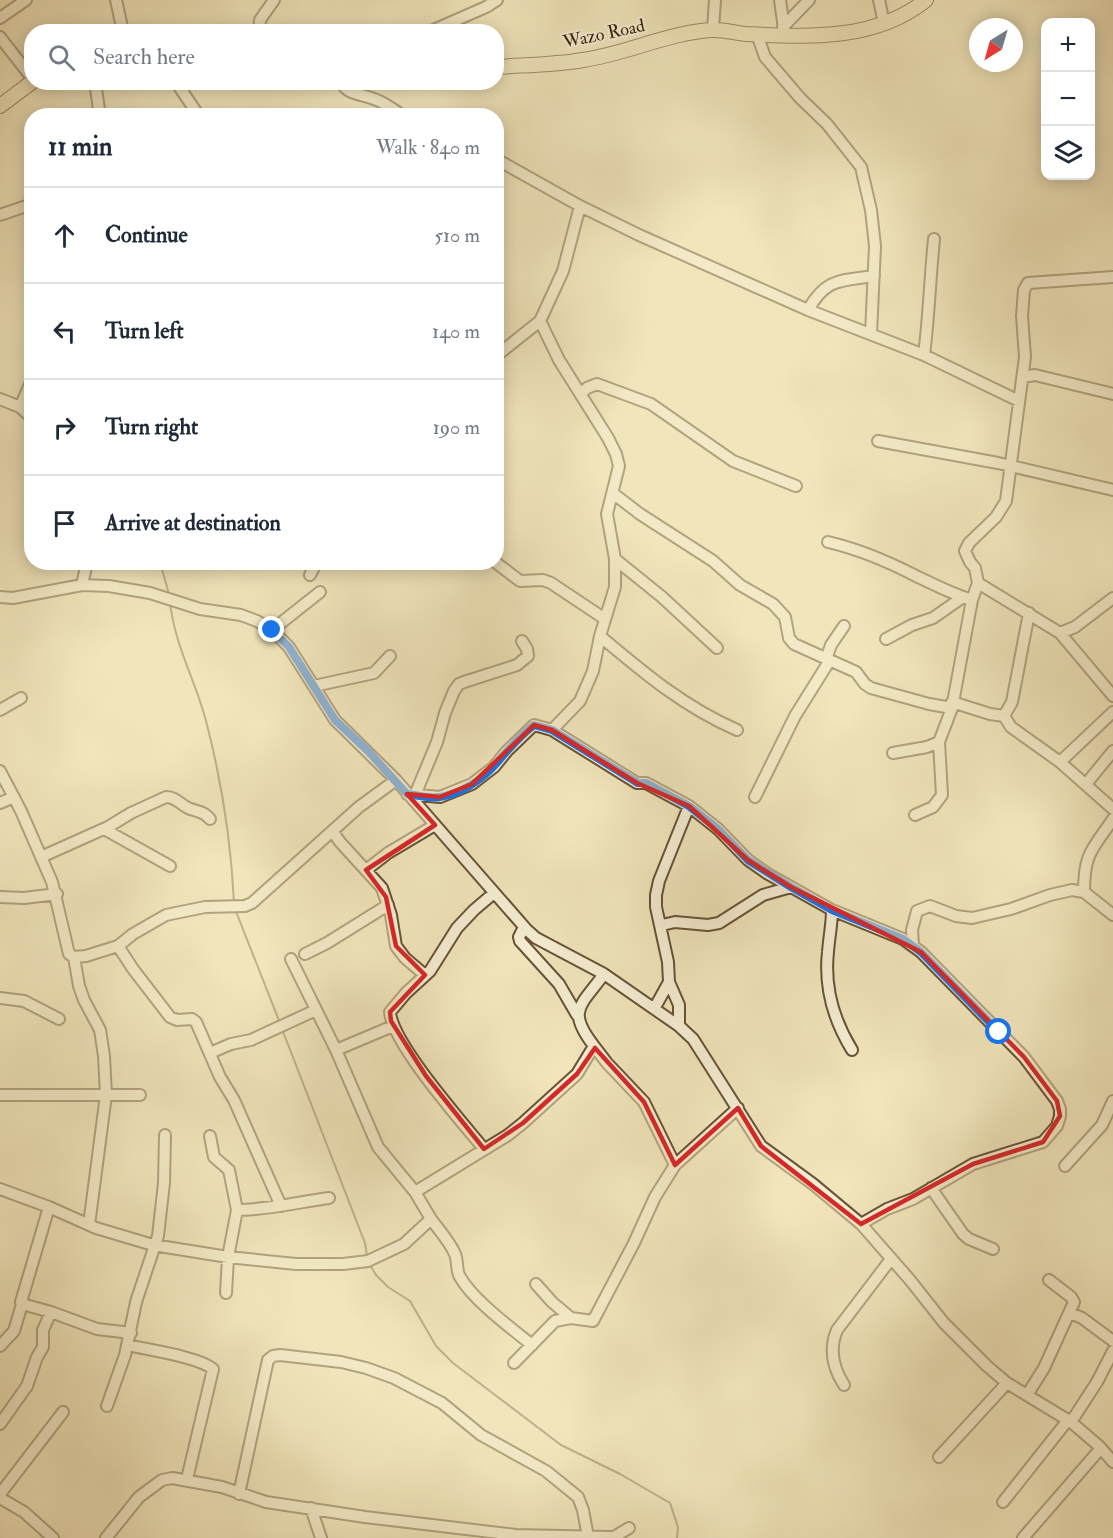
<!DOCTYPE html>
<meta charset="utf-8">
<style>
:root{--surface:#fff;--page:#f6f6f7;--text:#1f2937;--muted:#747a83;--line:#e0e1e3}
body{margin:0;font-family:"IM FELL Double Pica",serif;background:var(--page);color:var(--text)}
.controls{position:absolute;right:18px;top:18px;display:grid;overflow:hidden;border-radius:12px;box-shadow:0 3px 15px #0003}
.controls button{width:54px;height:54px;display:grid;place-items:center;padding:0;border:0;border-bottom:2px solid var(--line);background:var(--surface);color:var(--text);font:30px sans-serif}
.compass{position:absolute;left:969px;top:18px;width:54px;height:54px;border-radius:50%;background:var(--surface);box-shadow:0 3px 15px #0003;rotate:217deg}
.stop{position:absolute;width:18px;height:18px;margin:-14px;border:4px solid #1a73e8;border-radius:50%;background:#fff}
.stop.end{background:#1a73e8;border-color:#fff;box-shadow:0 2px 6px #0008}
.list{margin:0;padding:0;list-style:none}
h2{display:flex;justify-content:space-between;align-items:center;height:78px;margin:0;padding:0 24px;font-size:26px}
h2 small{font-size:20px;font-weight:400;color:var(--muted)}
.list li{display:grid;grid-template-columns:39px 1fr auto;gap:18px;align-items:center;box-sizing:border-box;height:96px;padding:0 24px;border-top:2px solid var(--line)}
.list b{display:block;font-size:22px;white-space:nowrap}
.list em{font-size:20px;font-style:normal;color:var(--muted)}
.icon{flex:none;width:33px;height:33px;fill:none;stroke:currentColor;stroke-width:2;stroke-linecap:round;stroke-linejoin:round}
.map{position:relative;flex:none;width:1113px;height:1538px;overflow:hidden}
.search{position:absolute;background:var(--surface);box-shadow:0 3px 15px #0003;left:24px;top:24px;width:480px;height:66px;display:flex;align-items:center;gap:15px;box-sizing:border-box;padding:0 21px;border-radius:24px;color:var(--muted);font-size:22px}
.panel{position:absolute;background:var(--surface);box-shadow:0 3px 15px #0003;left:24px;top:108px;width:480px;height:462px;border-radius:24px}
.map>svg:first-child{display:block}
</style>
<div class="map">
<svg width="1113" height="1538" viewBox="0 0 1113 1538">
<rect width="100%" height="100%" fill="#f1e5bb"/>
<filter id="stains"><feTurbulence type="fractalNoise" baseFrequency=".00333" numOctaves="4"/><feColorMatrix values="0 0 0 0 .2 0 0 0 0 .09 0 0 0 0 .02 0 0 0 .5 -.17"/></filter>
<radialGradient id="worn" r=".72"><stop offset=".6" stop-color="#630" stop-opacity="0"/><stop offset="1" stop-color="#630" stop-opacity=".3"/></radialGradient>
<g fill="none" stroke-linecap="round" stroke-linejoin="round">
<path stroke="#826f4f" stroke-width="2" d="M160,562l9,32
M170,602c5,45 25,77 36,119 16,61 25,119 28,182
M235,909l45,114
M282,1029l83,214 2,13
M370,1265l6,10 12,12 22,14 26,45 17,17 108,82 59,29 50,29 8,24 -1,11"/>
<defs>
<path id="minor" d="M116,0l7,32
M780,0l4,29
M879,0l5,23
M0,18l26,-18
M783,27l26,-27
M713,29l2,-29
M259,32l1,-12 14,-20
M429,32l57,-25 11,-7
M757,34l8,23 35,41 27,26 34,43 10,43 4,36 -4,88
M0,37l32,41
M95,82l5,34
M176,82l23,34
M341,82c6,13 21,12 33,17 10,3 20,11 29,17
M496,159l84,47 59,29 169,75 116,45 95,46
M0,215l32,-11
M808,310c18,-32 32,-29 66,-34
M924,355c5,-39 6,-77 10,-116
M496,356l44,-35 23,-50 17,-65
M1023,377l12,-2 78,19
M581,394l6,-6 10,-4 54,20 82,57 63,25
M0,399l20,8 12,11
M20,407l12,-27
M878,441l120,22 115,27
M614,494l26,20 73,47 27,24 33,19 12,13 4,21 5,6 62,28 9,12 6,4 58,16 23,4
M828,542c30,7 61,20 88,34 19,9 36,18 56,24
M615,559l47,38 55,51
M495,562l25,19 23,-1 8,3 54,36
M310,575l7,-13
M978,583l82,50 53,63
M82,585l5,-23
M0,597l13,1 69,-13 27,1 41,7 50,16 41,6 16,6 15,9 17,17 46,73 61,60 131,150 9,8 68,36 75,52 14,13 68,107 52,38 48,40 49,56 34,43 43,43 20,17 64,39 28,24 14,16
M272,630l48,-38
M1060,633l15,-6 38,-29
M600,636c44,37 84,71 137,94
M886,639l26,-14 21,-7 30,-21
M826,659l5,-14 13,-19
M314,686l60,-13 16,-17
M952,702l38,12 14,2 7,11 49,35 53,47
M0,710l21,-12
M1004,716l8,-14 17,-89
M552,730l85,53h9l43,23 29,23 30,31 20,14 64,36 71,29 18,13 103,105 33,44 3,8v7l-3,10 -14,16 -70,22 -60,35 -26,10 -26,15
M893,753l34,-6 12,-5
M1060,762l53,-50
M0,771l21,40 31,71 17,72 5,3 12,-1 32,-10 15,-12 33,-19 39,-8 40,-1 7,-3 107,-96 37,-27
M1086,784l27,-33
M407,794l33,3 32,-13 22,-17 13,-16 27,-26 18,5 28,-29 13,-30 7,-35 15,-49v-28l-8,-45 12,-48 -3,-12 -8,-16 -49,-78 -19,-39
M415,795l22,-53 8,-29 9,-22 5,-7 5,-2 53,-17 11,-9 -1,-7 -5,-8
M755,797l40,-81 35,-56
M0,803l14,-6
M915,815l18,-8 9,-12 -3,-53 13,-34 20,-108 6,-17 -3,-15 -5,-6 -5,-11 4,-8 27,-26 10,-16 19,-144 -3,-41 2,-26 4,-7 85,-6
M104,829l66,37
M333,832l7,10 42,46 9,27 5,31 9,12 20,17
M41,857l67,-30 23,-14 35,-16c10,0 14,7 22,11 9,4 16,3 22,11
M366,870l22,-17 47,-28
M1084,892c0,-39 8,-42 29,-73
M0,897l24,1 33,-4
M832,910c0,14 -3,28 -4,42 -4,36 5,67 24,98
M662,925l13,-3 33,3 11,-2 44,-28 28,-8
M524,927l-5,10 1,4 39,43 18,31
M118,946l15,23 37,48 7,3 15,-1 4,3 24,55 14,23 47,106
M913,946l-1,-16 5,-19 13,-5 26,10 16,2 39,-9 39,-14 22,-5 12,2 29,23
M305,954l22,-11 61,-38
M74,957l5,29 5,14 16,30 4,26 2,39 -17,130
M291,959l45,91 42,97 37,45
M0,998l24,3 35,18
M654,1009l15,-27
M679,1026v-21l-10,-23 -1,-20 -12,-55v-12l3,-14 30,-75
M594,1046l13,17 37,39 31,63
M336,1050l57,-24
M210,1053l21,-9 20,-4 65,-30
M0,1095h140
M210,1136l4,21 15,13 8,40 -9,47 -2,36
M484,1149c-22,-27 -92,-106 -94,-137l16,-19 24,-22 27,-43 17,-18 20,-17
M1065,1166l37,-41 11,-24
M931,1188l32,46 6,5 24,10
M0,1189l49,18 47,21 57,17 75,12 68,7h47l25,-3 36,-17 27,-25 -16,-27 93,-57 15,-12 54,-49 17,-28c-28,-36 -13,-40 10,-72
M49,1207l-28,95 1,2 29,8 46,17 34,4
M237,1210c31,0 61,-8 92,-12
M431,1219c8,11 19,23 24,35 3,7 1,17 5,23 13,23 51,51 72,68
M536,1284l16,18 19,16
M1070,1313l12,5 31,23
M128,1345c20,5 71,12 85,24l-26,110
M0,1346l14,-15 8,-27
M514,1363l41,-42 16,-3 22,3 41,-78 21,-46 20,-32 63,-57
M844,1385c-11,-17 -15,-36 -7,-55l54,-71
M1027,1395l17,-27 30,-66 -3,-5 -22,-17
M107,1406l18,-51 11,-53 22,-66 6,-53 1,-48
M1071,1422l26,-40 16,-31
M0,1424l27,-38 10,-29 6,-10v-17l8,-18
M939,1457l68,-74
M0,1494l63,-82
M239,1494l29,-134 5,-4 7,-1 61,7 25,6 28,10 48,25 39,32 65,36 32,26 5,13 5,27
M0,1498l24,14 29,26
M1003,1502l65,-82
M311,1508l10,30
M106,1538l33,-41 23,-17 10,-2 50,9 44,15 99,15 151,18 92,2h6l15,-9
M1023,1538l78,-90"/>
<path id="major" d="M496,67c29,-2 59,-2 87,-7 43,-6 84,-27 128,-30 12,-1 24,3 36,4 62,3 128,7 179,-34
M0,106l32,-24"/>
</defs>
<use href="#minor" stroke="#675336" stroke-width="14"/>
<use href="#major" stroke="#392209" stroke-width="16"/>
<use href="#minor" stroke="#f6eed3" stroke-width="10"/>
<use href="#major" stroke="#f1e5bb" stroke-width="14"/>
</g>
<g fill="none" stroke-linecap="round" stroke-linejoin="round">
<path stroke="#1a73e8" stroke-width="8" d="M272,630l17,17 46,73 33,31 39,43c10,1 22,5 33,3 20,-3 42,-17 55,-32 12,-14 24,-29 39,-40l18,5 86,53h8l43,23 29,23 30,31 43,27 41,23 71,29 18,13 78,80"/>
</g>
<path d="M0 0H1113V1538H0ZM534,725l18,5 85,53 52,23 59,54 43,27 130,65 103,105 33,44 3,15 -17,26 -70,22 -112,60 -100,-78 -23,-38 -63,57 -31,-63 -49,-54 -18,26 -54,49 -39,26 -58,-73 -35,-55 -1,-9 35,-37 -29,-29 -10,-49 -20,-27 69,-45 -28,-31 33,3 32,-13z" fill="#f1e5bb" fill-opacity=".55" fill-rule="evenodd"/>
<path fill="none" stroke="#d62828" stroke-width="4.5" stroke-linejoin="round" d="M534,725l18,5 85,53 52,23 59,54 43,27 130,65 103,105 33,44 3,15 -17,26 -70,22 -112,60 -100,-78 -23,-38 -63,57 -31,-63 -49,-54 -18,26 -54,49 -39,26 -58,-73 -35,-55 -1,-9 35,-37 -29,-29 -10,-49 -20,-27 69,-45 -28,-31 33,3 32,-13z"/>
<g text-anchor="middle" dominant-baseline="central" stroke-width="4.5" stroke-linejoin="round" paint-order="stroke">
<g font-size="18" fill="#392209" stroke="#f6eed3">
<text transform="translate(604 34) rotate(-12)">Wazo Road</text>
</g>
</g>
<rect width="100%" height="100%" filter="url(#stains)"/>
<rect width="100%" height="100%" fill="url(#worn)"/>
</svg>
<div class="controls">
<button>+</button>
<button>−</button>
<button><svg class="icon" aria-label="layers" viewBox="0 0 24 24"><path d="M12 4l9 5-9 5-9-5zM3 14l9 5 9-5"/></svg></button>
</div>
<svg class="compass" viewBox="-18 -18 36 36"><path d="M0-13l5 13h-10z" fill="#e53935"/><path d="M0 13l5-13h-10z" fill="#747a83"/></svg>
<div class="stop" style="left:999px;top:1032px"></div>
<div class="stop end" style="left:272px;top:630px"></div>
<div class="search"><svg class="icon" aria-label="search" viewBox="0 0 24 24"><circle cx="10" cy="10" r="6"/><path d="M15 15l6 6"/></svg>Search here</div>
<section class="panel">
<h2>11 min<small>Walk · 840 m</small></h2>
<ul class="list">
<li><svg class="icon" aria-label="ahead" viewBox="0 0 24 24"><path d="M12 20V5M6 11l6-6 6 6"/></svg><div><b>Continue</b></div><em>510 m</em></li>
<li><svg class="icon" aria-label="left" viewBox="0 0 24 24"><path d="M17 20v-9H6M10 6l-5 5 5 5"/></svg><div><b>Turn left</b></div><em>140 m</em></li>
<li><svg class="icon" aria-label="right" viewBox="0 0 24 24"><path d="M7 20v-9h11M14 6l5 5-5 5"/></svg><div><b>Turn right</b></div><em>190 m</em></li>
<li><svg class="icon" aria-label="arrive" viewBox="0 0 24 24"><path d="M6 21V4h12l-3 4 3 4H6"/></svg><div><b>Arrive at destination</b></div></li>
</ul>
</section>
</div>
